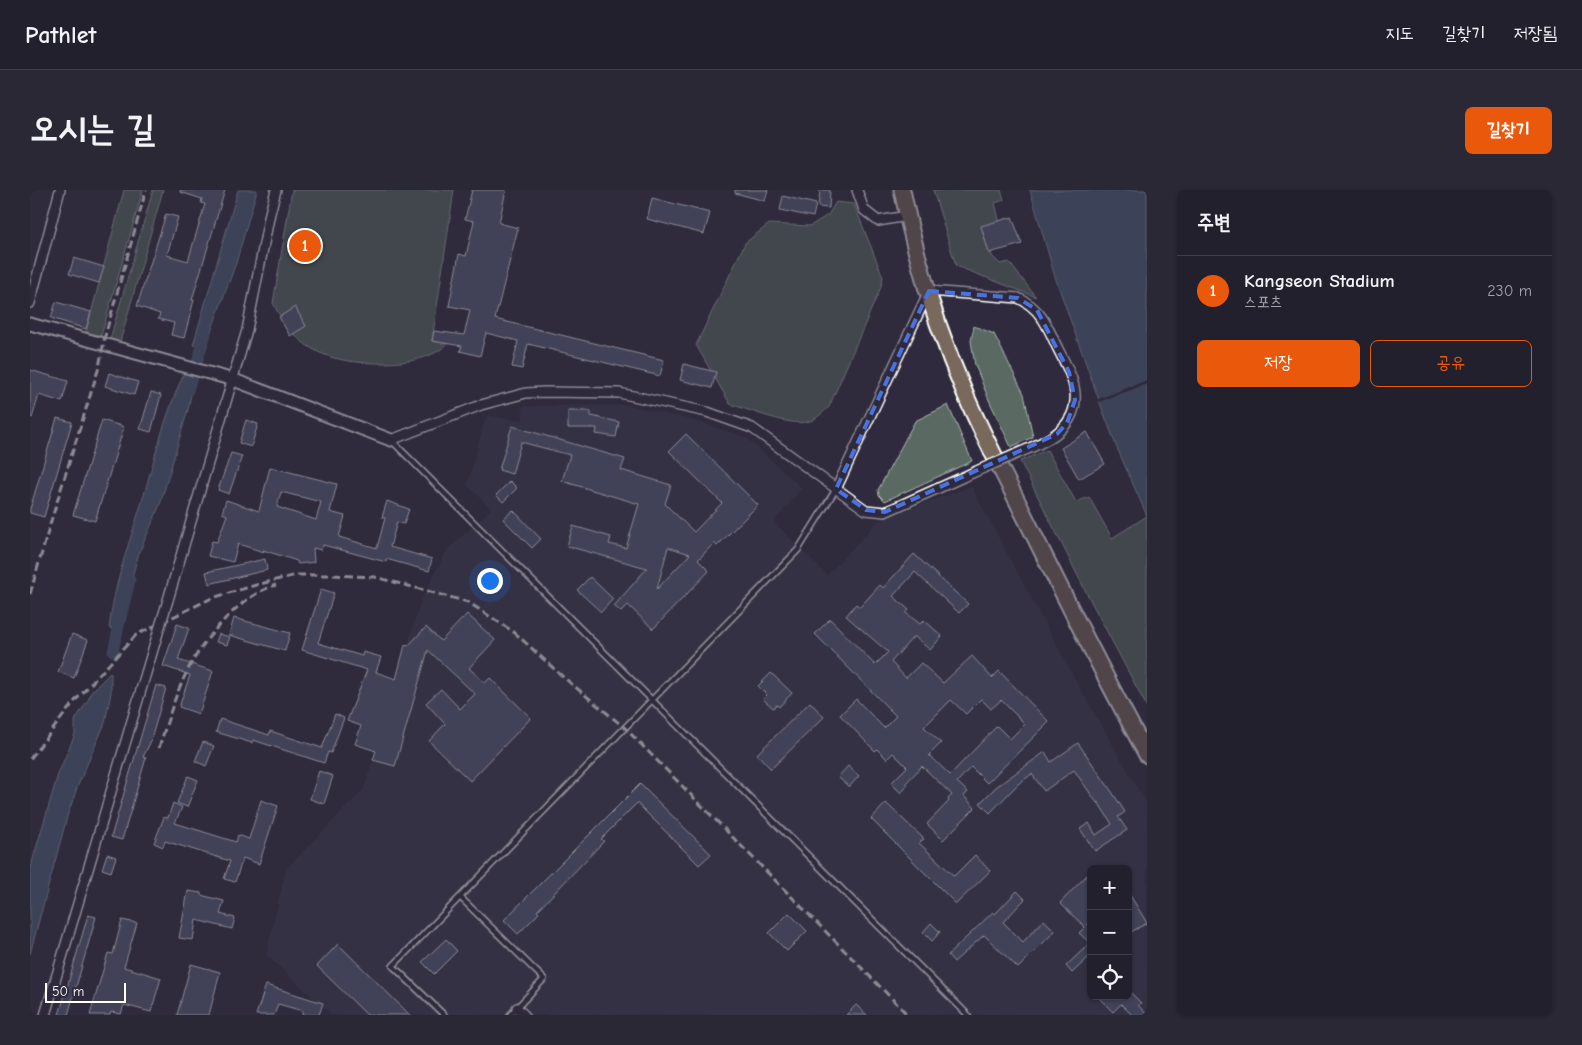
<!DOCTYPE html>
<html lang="ko">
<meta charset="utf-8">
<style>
:root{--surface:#23202e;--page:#2b2836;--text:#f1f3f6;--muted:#a3a3aa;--line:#403e4a;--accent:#ea580c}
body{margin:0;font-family:"Comic Neue","Poor Story",sans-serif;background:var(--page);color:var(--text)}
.controls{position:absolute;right:15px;bottom:15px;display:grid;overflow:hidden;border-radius:8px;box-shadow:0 1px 4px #0004}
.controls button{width:45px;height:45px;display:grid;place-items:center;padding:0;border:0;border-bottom:1px solid var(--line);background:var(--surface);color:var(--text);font:25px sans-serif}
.scale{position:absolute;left:15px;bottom:12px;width:81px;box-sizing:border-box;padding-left:5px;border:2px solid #fff;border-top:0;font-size:14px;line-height:18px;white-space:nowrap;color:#fff;-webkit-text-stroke:4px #2f2a3d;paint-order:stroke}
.you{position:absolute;left:459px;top:390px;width:18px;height:18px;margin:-12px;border:4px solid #fff;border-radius:50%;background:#1a73e8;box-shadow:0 0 0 8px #1a73e833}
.badge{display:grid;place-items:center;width:32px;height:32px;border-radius:50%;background:var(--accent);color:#fff;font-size:16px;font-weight:700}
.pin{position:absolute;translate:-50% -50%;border:2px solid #fff;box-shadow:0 1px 5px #0006}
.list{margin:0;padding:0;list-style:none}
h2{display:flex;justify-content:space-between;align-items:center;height:65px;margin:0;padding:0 20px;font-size:21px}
h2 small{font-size:16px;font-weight:400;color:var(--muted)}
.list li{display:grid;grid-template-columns:32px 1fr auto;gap:15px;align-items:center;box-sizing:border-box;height:70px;padding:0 20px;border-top:1px solid var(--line)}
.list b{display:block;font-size:19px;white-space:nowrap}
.list p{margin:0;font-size:16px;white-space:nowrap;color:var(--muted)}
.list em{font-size:16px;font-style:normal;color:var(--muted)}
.actions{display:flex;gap:10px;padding:15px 20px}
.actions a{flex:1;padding:11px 0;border:1px solid var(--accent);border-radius:8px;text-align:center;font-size:18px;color:var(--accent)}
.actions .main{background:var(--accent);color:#fff}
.icon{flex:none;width:28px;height:28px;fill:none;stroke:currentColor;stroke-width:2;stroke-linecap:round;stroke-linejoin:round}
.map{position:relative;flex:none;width:1117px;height:825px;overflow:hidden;border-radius:8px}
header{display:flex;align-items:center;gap:30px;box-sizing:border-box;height:70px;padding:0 25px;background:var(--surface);border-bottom:1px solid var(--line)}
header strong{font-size:24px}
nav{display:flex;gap:28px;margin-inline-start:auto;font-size:18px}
.intro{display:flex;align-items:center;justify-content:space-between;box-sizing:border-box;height:120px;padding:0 30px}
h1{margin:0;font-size:35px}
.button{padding:12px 22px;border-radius:8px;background:var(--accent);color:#fff;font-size:18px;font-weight:700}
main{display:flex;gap:30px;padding:0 30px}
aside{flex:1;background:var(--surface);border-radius:8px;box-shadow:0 1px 4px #0004}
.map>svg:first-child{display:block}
</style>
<header>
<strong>Pathlet</strong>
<nav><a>지도</a><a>길찾기</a><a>저장됨</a></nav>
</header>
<div class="intro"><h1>오시는 길</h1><a class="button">길찾기</a></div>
<main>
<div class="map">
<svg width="1117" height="825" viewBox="0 0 1117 825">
<rect width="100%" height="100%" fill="#2f2a3d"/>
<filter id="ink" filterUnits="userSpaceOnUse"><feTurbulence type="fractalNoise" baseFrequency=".02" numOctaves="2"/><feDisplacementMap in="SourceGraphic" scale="10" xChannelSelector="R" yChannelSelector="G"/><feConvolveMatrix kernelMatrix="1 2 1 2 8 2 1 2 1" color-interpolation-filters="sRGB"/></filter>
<g filter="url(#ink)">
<path fill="#3b3a4f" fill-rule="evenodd" d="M598,215l72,17 47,16 55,50 -28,34 53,53 52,-55 92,-34 109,202 67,116v211h-815l-66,-60 20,-86 78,-80 57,-189 25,-49 45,-42 -24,-24 19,-69 37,4 -1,-14zM1061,679h37v127h-37z"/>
<path fill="#5a6b64" stroke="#acb5b2" d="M94,0h19l-42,146 -15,-4z
M123,0h10l-43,152 -10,-3z
M262,0h162l-22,151 16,3c-18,15 -38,18 -61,19 -54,1 -89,-9 -114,-60z
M903,0h68l3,10 -9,3 5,21 -16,4 8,28 8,8 9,-2 27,35 -80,-31z
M806,12l18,2 29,73 -2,10 -52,120c-7,6 -13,13 -22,15 -19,4 -57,-12 -77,-18l-34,-59 49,-102 24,-19 41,2 18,-11z
M944,136l20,8 30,60 9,43 -22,10 -22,-47 -14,-35 -4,-24z
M918,215l24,56 -87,40 -6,-6 -1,-5 37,-69z
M1017,260l29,52 13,-5 23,41 35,-22v191l-61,-115 -66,-131z"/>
<path fill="#4e647a" stroke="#95a2af" d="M208,0h19l-21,73 -31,85 -12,-3z
M1000,0h117v326l-30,-68 -16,-42 -46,-129z
M154,183l10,3 -5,30 -29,99 -21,48 -17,58 -4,20 -9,-3c5,-45 21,-87 34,-130 12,-42 23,-86 41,-125z
M81,482v21l-6,30 -28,65 -10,29 -37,137v-79l3,-16 25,-85 17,-40v-14l13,-20 4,-9z"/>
<path fill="#2f2a3d" d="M1117,190v4l-48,18 -1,-3z"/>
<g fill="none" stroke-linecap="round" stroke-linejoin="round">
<path stroke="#4e647a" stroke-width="11" d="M158,200l18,-56
M83,461l17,-71"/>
</g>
<path fill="#585e7a" stroke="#fff" fill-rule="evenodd" d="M150,0h45l-33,110h2l-10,38 -13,-3 3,-12 -16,-4 2,-5 -23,-8 29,-92 12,3 -11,38 21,6 17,-57 -4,-1 1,-4 -22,-7z
M442,0h34l-7,33 19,5 -23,91 169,41 -4,16 -132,-32 -6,25 -10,-2 6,-26 -32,-8 -6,23 -20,-5 2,-5 -30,-5 2,-10 30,4 6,-25 -21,-4 10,-52 7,2 8,-35 -9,-2z
M705,0h33l-3,11 -30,-8z
M790,0h10l-1,18 -11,-1z
M753,6l33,8 -3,13 -33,-7z
M622,8l58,15 -6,21 -57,-15z
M982,27l10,27 -33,9 -8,-27z
M44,68l30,9 -5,16 -30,-9z
M26,112l35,10 -5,17 -35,-11z
M265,117l11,19 -16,10 -11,-19z
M654,174l32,8 -4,16 -32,-8z
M0,180l38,11 -6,21 -23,-7 -7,23 -2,-1z
M79,183l29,9 -4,13 -29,-9z
M121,202l10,3 -10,37 -11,-3z
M538,221h23v5l28,6 -3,15 -20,-3 1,-6h-29z
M27,228l15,4 -28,95 -14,-4v-4z
M72,230l22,7 -29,94 -22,-6z
M216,230l12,4 -7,23 -12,-4z
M482,236l113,33 -4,11 50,15 -6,19 29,28 28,-29 -53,-52 17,-17 72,71 -41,41 -3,-3 -16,17 11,11 -56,58 -25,-24 -7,7 -7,-6 33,-38 -80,-22 6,-20 38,11 -2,7 17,4 13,-44 -77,-23 8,-26 -49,-13 -9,32 -13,-4zM638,357l22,7 -33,35z
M1057,242l18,32 -26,15 -18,-31z
M201,263l11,3 -13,38 -11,-4z
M240,277l67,17 -7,28 15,4 -6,21 38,11 8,-30 -3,-1 5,-16 22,8 -5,15 -7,-2 -7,25 42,12 -3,12 -43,-12v3l-63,-17 -2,5 -8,-2 1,14 -16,2 -1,-3 -34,-11 1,2 -26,-8 -5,18 -25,-6 4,-15 5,1 10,-27 -5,-2 4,-13 33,11zM251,302l40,10 -5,18 -39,-13z
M480,291l7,7 -14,14 -7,-7z
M483,320l28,29 -9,9 -29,-29z
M884,364l54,50 -9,9 -44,-41 -22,24 16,14 -3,3 14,11 4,-4 18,16 -12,14 -16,-14 -23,26 15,16 15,-15 22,20 29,-27 20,22 7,-7 50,51 -62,61 -16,-16 -14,15 11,10 -4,4 11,12 -32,32 -16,-16 22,-23 -1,-2 4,-4 -30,-29 -16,17 2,2 -7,8 -10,-10 16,-16 -14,-14 -6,6 -10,-10 -2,2 -35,-36 16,-16 28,29 12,-12 -81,-82 15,-15 45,46 13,-13 -42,-36 10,-12 4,3 20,-22 3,3zM951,509l10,10 10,-9 24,24 -15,15 -13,-13 -47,49 -21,-20 12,-12 -17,-16 27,-27 15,14z
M235,369l2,11 -58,14 -3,-12z
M560,387l23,22 -12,13 -24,-22z
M291,399l13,4 -16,50 44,13 1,-4 18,5 -5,15 20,7 9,-34 3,1 18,-19 15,14 26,-27 28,26 -26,28 16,15 5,-5 41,40 -61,63 -41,-40 16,-17 -19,-21 15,-14 19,20 15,-15 -47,-44 -33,116 -22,-6 3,-9 -21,-7 6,-18 -14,-5 20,-51 -65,-20z
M204,428l56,15 -5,18 -56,-16z
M147,434l12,4 -11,32 35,11 -14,43 -20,-7 11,-32 -27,-9z
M42,444l16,6 -14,38 -16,-6z
M189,444l11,3 -3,8 -11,-3z
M741,483l21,20 -13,14 -2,-2 -4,3 -10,-9 4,-4 -9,-9z
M126,495l10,3 -16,55 -7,14 3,1 -24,82 -11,-3z
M780,512l14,15 -53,52 -14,-15z
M305,524l9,4 -13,35 -3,-1 -4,11 -71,-23 -1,3 -36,-11 4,-13 49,16 1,-4 52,17z
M173,552l11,4 -8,20 -11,-5z
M1048,553l34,49 13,20 -7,5 9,13 -32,21 -15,-22 9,-6 7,12 16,-11 -14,-22 -1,1 -23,-33 -30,21 -12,-17 -14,10 -28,29 -10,-10 16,-16 49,-35 6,10z
M818,576l11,10 -10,11 -11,-10z
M289,581l14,5 -9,28 -14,-5z
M158,586l10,4 -11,27 -10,-4z
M610,594l71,70 -12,11 -62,-62 -36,36 3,2 -67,70 2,2 -21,21 -14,-14z
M231,610l17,6 -19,58 -16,-6 -8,24 -11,-3 6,-18 -65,-20 -2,6 -9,-4 10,-26 4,1 5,-15 9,4 -7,16 61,19 2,-7 11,4z
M856,613l38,36 -5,4 35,33 21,-21 15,16 -34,33 -85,-85z
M77,664l9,3 -5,15 -9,-3z
M1061,681v50l-4,4 4,-4v34l-19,18 -6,-7 24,-23 -11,-10 6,-6 -25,-24z
M158,701l13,2v2l23,6 -4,13 15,4 -3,11 -36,-9 -3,20 -14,-2z
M987,701l8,8 -22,23 20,20 21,-22 11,11 -37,37 -34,-33 -30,27 -6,-7 45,-43 2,2z
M1098,702l19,31 -16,9 -3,-5z
M759,723l18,18 -20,20 -18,-18z
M58,725l8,2 -28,98h-9z
M92,730l15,3 -13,44 37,11 -10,34 -27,-7 -3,9 -10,-2 -1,3h-20l18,-62 5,1z
M901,733l9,9 -8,9 -9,-9z
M416,749l11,12 -23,23 -12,-12z
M308,754l72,71h-43l-50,-49z
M161,774l29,8 -11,43h-32z
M236,795l57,18 -4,12h-17l1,-4 -25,-7 -4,11h-18z
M1098,800l13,13 -3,2 9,10h-15l-11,-11 -8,8 -16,-16h31z
M826,815l11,10h-21z"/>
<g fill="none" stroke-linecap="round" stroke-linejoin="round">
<defs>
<path id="service" d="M362,251l576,574
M430,707l338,-347 38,-61
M414,825l-51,-49 67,-69 84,82 -34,36"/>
<path id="minor" d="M827,0l7,20 14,11 29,-5
M0,113l30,-113
M361,250l90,-35 45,-12 19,-1 74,1 88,19 45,16 114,82 19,2 85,-38
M806,299l93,-198 89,7
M138,410l79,-270 23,-117 6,-23
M487,818l7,7
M15,825l109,-369"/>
<path id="tertiary" d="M0,134l204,56 157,60"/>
<path id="trunk" d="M872,0c14,70 36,141 64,206 18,42 40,82 60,123 39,79 79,158 121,236"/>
</defs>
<use href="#service" stroke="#fff" stroke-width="8"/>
<use href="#minor" stroke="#fff" stroke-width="12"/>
<use href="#tertiary" stroke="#fff" stroke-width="15"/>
<use href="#trunk" stroke="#fff" stroke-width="19"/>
<use href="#service" stroke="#2f2a3d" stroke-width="4.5"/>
<use href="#minor" stroke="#2f2a3d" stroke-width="9"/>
<use href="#tertiary" stroke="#2f2a3d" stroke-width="11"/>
<use href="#trunk" stroke="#78695c" stroke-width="15"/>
<path stroke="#fff" stroke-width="3" stroke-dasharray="8 4" stroke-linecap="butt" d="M0,404l21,-73 48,-154 6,-31 41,-146
M129,558c16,-52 27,-89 66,-129 14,-14 31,-28 51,-34
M0,569l43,-56 63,-68 76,-37 44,-13 40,-10h36l43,2 93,25 47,31 47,43 63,52 283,287"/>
<defs>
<path id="minor-bridge" d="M940,284c15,-7 31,-13 46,-20 24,-10 57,-22 59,-53 2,-18 -10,-38 -18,-54 -9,-20 -17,-40 -39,-49
M124,456l14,-46"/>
</defs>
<use href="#minor-bridge" stroke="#fff" stroke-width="12" stroke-linecap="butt"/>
<use href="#minor-bridge" stroke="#2f2a3d" stroke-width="9"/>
</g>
</g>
<path d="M0 0H1117V825H0ZM899,101l89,7 19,12 32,62 6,28 -8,23 -10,11 -172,78 -19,-2 -30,-21z" fill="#2f2a3d" fill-opacity=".55" fill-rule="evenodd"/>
<path fill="none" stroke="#4a71e0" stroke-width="4" stroke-dasharray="10 6" stroke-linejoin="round" d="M899,101l89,7 19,12 32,62 6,28 -8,23 -10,11 -172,78 -19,-2 -30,-21z"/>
</svg>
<div class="controls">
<button>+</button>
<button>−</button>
<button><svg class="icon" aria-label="locate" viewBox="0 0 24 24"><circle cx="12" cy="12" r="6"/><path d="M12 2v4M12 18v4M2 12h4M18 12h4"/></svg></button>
</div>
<div class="scale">50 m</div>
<div class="you"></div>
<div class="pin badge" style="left:275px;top:56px">1</div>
</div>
<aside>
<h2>주변<small></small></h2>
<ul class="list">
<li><span class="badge">1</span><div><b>Kangseon Stadium</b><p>스포츠</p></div><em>230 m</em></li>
</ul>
<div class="actions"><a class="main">저장</a><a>공유</a></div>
</aside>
</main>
